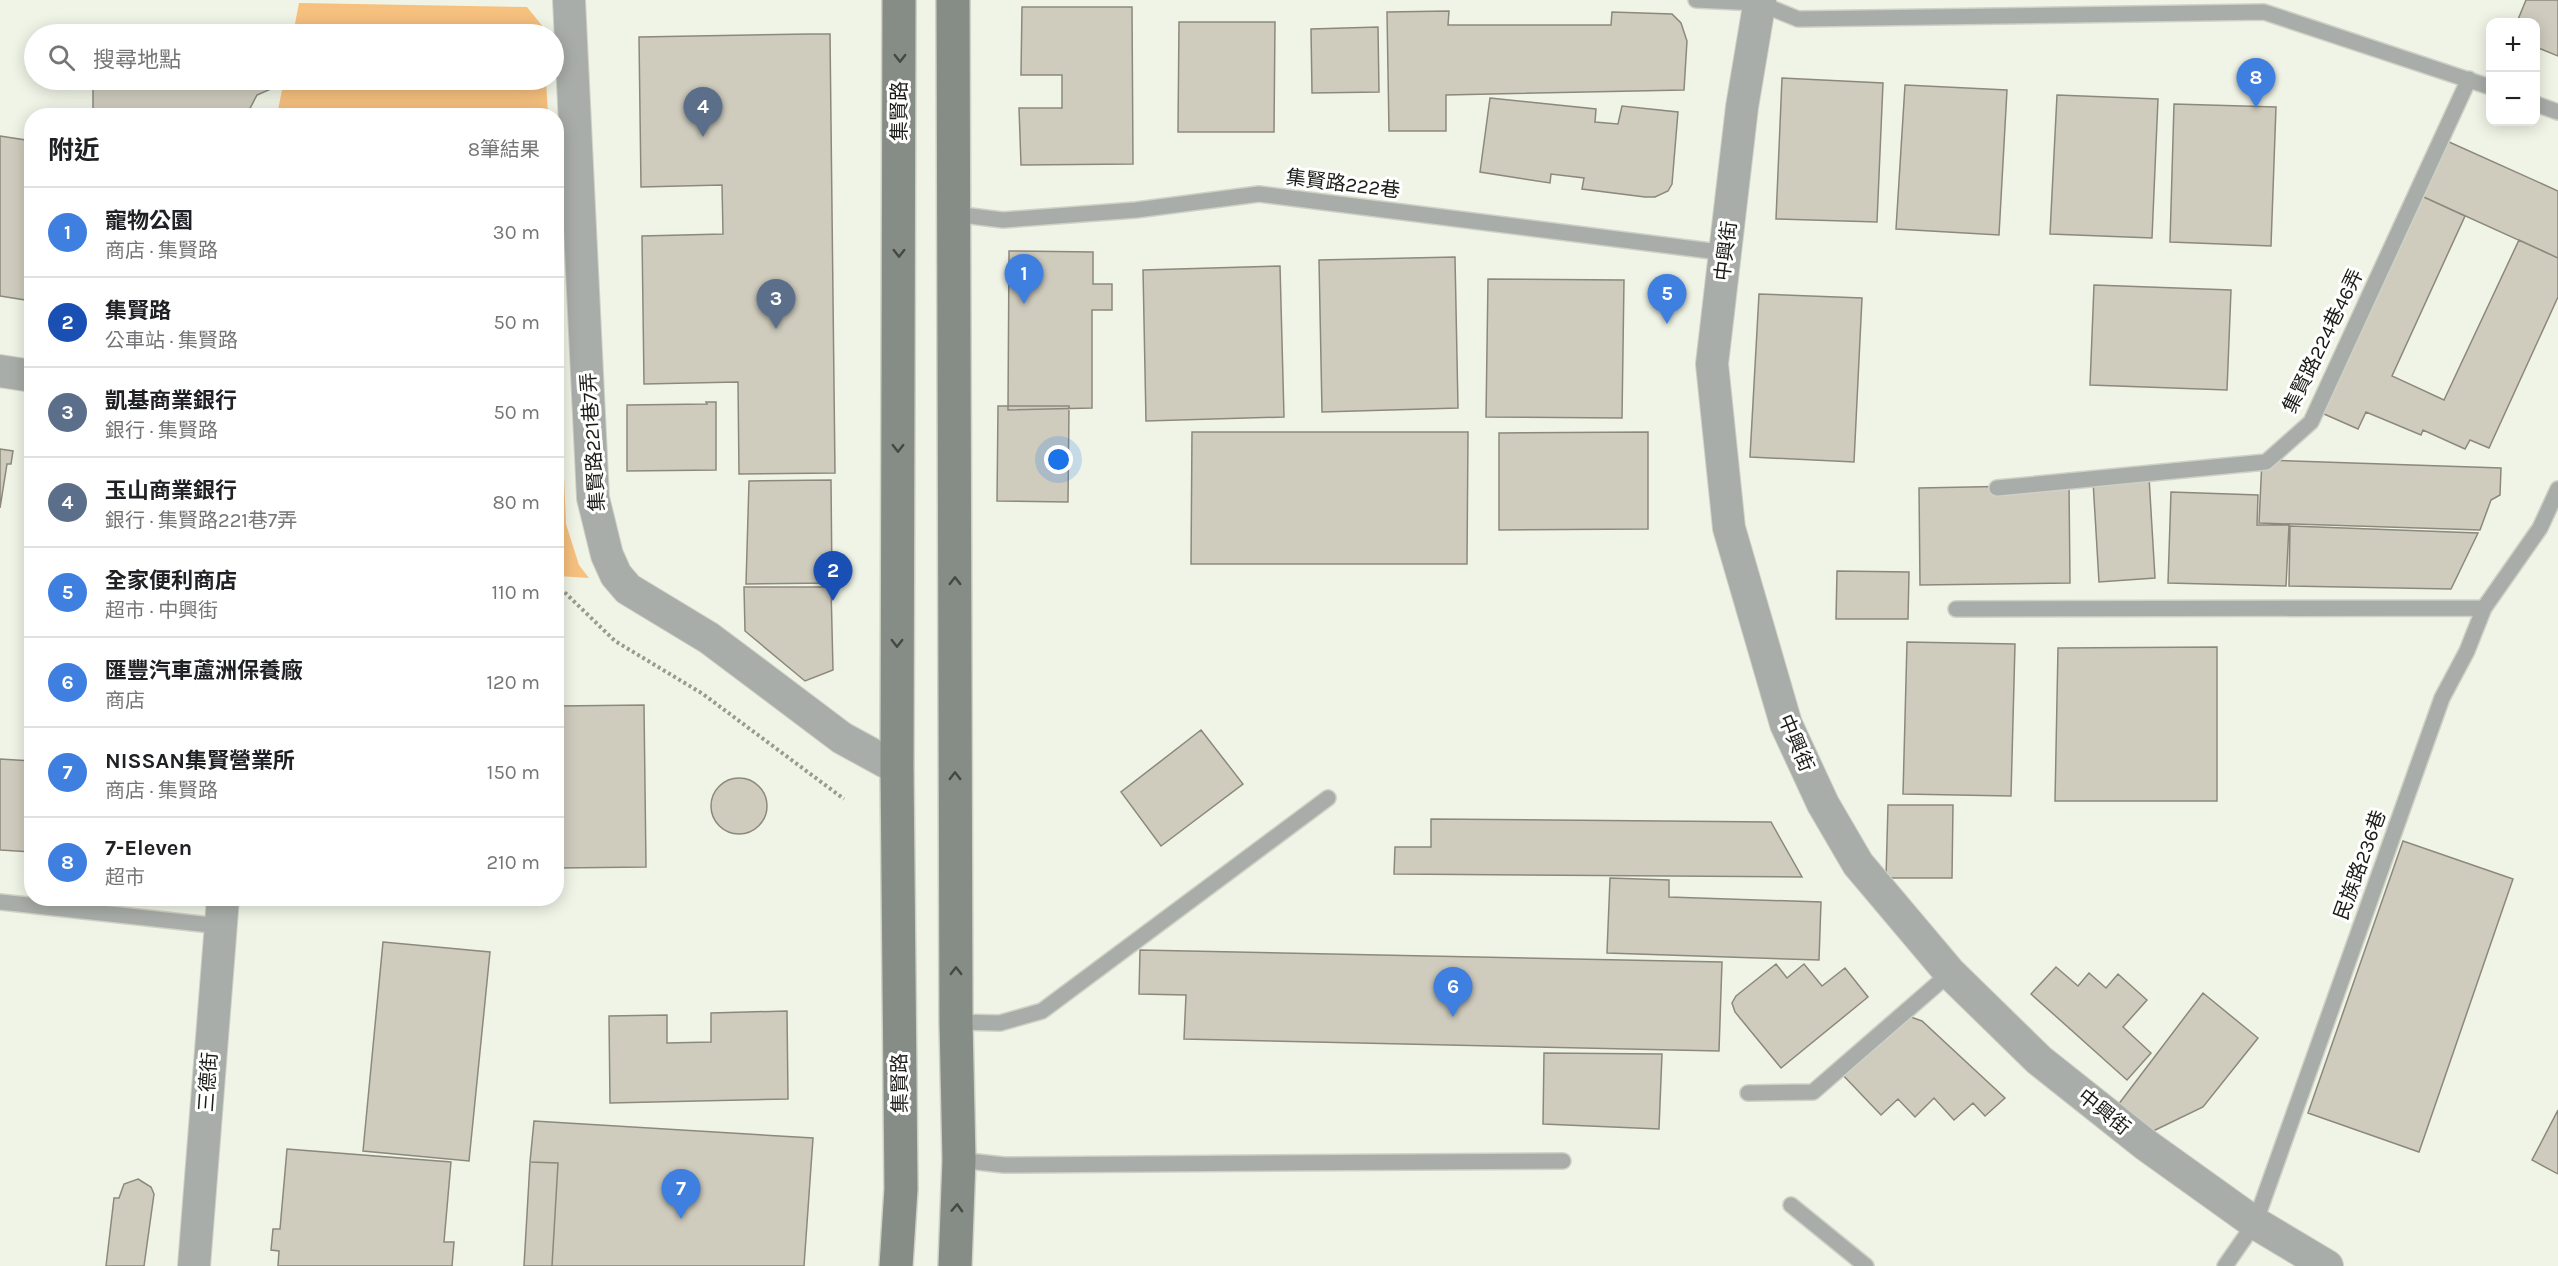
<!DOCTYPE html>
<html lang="zh-TW">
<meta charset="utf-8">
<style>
:root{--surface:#fff;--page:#f6f6f6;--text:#202124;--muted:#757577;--line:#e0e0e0;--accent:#c33a74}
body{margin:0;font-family:Karla,"Noto Sans TC",sans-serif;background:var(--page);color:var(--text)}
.controls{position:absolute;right:18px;top:18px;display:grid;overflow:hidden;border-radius:12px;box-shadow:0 3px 15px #0003}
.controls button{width:54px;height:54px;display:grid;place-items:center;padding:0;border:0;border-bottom:2px solid var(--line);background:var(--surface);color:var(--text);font:30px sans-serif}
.you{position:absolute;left:1059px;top:460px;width:21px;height:21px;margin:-15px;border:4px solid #fff;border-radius:50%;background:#1a73e8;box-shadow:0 0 0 9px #1a73e833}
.badge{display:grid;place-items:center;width:39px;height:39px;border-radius:50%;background:var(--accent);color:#fff;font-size:20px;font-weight:700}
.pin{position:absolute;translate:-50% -50px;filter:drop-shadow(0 2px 3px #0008)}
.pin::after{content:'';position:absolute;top:32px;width:21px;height:18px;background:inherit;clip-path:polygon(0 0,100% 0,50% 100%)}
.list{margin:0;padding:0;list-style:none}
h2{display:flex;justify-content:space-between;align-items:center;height:78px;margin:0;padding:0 24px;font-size:26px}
h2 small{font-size:20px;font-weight:400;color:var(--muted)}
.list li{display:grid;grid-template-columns:39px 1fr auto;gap:18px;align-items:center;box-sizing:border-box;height:90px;padding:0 24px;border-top:2px solid var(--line)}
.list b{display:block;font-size:22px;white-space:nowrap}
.list p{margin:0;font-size:20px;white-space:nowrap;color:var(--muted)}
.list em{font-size:20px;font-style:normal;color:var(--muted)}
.icon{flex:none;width:33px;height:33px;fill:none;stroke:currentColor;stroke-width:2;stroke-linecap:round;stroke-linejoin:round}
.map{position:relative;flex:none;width:2558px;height:1266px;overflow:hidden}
.search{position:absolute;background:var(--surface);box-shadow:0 3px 15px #0003;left:24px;top:24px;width:540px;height:66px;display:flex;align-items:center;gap:15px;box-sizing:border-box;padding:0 21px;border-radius:33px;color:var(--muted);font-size:22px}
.panel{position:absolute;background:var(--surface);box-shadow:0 3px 15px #0003;left:24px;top:108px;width:540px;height:798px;border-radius:24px}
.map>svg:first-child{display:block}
</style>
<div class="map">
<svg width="2558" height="1266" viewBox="0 0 2558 1266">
<rect width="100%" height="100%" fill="#f0f4e6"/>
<path fill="#f6c07e" d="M299,3l228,4 17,21v6h-251z
M284,80h262l2,35h-271z
M557,308l9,216 13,41 10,13 -32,-2z"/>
<path fill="#cfccbe" stroke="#8c897c" stroke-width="1.5" d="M2526,0h32v56l-22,-9v-25h-19z
M1022,7h110l1,157 -112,1 -2,-57h43v-33h-41z
M1449,11l-1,14h163l1,-13 60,2 9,9 6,18 -3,49 -238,5v36h-57l-2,-119z
M1179,22h96l-1,110h-96z
M1378,27l1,65 -67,1 -1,-64z
M810,34h20l5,439 -96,1 -1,-92 -94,2 -2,-148 81,-2 -1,-49 -81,2 -2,-150z
M1782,78l101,5 -6,139 -101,-3z
M93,80h188l1,4 -25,11 -11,21h-153z
M1905,85l102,5 -8,145 -103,-6z
M2057,95l101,4 -6,139 -102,-4z
M1490,98l106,11 -1,13 23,2 4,-18 56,6 -6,72 -4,7 -13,6h-10l-63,-8 2,-11 -33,-4 -1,9 -70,-11z
M2174,104l102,3 -5,139 -101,-4z
M0,136l32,5v160l-32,-5z
M2438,137l120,54v67l-143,-65z
M2415,193l50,23 -73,160 52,24 75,-160 39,18v39l-69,151 -19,-8 -5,9 -42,-19 -2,5 -55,-23 -8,17 -43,-19z
M1009,251l84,1v32h19v26h-20v98l-84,2z
M1455,257l3,151 -136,4 -3,-152z
M1280,266l4,151 -138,4 -3,-151z
M1488,279l136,1 -2,138 -136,-1z
M2094,285l137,5 -4,100 -137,-5z
M1759,294l103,4 -8,164 -104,-5z
M706,402h10v68l-89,1v-66l80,-1z
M998,406h71l-1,96 -71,-1z
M1192,432h276l-1,132h-276z
M1648,432v97l-149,1v-97z
M0,449l13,2 -2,13h-4l-7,44z
M2262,460l239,8 -1,27 -9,5 -11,30 -221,-7z
M2149,477l6,101 -56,4 -6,-101z
M831,480l1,103 -86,1 3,-103z
M2069,485l1,98 -150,2 -1,-97z
M2171,492l87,3 -1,30h32l-3,61 -118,-3z
M2290,526l188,7 -27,56 -162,-3z
M1837,571l72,1 -1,47h-72z
M744,587h87l2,83 -28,11 -60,-50z
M1907,642l108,2 -4,152 -108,-2z
M2217,647v154h-162l3,-153z
M644,705l2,162 -87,1 -1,-162z
M1201,730l42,54 -82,62 -40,-54z
M0,759l32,2v91l-32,-2z
M711 806a28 28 0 1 1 56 0a28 28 0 1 1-56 0Z
M1888,805h65l-1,73h-66z
M1431,819l340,3 31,55 -408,-3 1,-27h36z
M2403,841l110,38 -94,273 -111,-39z
M1610,878l59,2v17l152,5 -2,58 -212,-7z
M383,942l107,10 -21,209 -106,-10z
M1140,950l582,12 -3,89 -535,-12 2,-44 -47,-1z
M1776,964l11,14 17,-14 18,22 23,-18 23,29 -87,71 -46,-56 -3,-9 4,-7z
M2056,967l22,19 11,-13 17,15 12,-14 29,26 -24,27 28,26 -24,27 -96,-86z
M2203,993l55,45 -55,69 -54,26 -31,-28z
M787,1011l1,88 -178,4 -1,-87 58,-1v28l44,-1v-29z
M1908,1016l14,5 83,77 -20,18 -12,-13 -19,17 -20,-22 -19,19 -17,-18 -17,16 -41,-43z
M1544,1053l118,1 -3,75 -116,-5z
M2558,1110v64l-26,-14z
M534,1121l279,17 -9,128h-252l6,-103 -28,-1z
M287,1149l164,13 -7,80h10l-2,24h-174l1,-15 -8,-1 2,-21h7z
M530,1162l28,1 -6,103h-28z
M138,1179l13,8 3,7 -10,72h-38l8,-68h5l5,-14z"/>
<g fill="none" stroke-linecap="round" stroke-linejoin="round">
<defs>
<path id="lane" d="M1696,0l63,3 39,16 466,-7 226,75
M2536,104l22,8
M954,214l49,6 133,-10 123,-16 468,59
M1997,488l269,-26 45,-40 158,-343
M1956,609l528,-1
M0,902l220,24
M956,1022l44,1 42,-12 286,-213
M1748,1093l65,-1 137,-119
M959,1160l45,5 559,-4
M1791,1205l75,61
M2225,1266l30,-43 187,-525 25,-47 17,-43 56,-80 18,-39"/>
<path id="street" d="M569,0l24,498 14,57 9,20 12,14 81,49 133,100 55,30
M1760,0l-18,107 -30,257 17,164 57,196 37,80 35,60 92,109 89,87 107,85 109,78 72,43
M0,371l32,5
M194,1266l29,-368"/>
<path id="secondary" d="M953,0l3,1022 3,138 -4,106
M896,1266l5,-77 -4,-421 2,-768"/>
</defs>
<use href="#lane" stroke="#ced1c5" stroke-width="18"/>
<use href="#street" stroke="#ced1c5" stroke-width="34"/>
<use href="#secondary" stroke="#ced1c5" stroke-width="36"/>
<path stroke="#999b91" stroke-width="4" stroke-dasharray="3 3" stroke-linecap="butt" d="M556,584l59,57 88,53 141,105"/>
<use href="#lane" stroke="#a9ada9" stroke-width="15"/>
<use href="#street" stroke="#a9ada9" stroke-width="32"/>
<use href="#secondary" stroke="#868c86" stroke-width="33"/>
</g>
<defs><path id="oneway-chevron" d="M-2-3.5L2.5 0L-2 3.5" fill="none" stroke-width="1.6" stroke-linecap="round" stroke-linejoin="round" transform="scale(1.5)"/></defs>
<g stroke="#464943">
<use href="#oneway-chevron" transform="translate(900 58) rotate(90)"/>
<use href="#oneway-chevron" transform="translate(899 253) rotate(90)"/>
<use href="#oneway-chevron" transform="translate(898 448) rotate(90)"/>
<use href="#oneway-chevron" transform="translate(955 581) rotate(-90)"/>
<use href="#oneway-chevron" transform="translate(897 643) rotate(90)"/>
<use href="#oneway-chevron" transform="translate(955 776) rotate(-90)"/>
<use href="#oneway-chevron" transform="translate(956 971) rotate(-90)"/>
<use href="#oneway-chevron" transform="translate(957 1208) rotate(-88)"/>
</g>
<g text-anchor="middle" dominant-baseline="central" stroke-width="6" stroke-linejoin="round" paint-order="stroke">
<g font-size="20" fill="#1b1c17" stroke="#fff">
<text transform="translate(899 111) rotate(-90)">集賢路</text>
<text transform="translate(1343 184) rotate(7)">集賢路222巷</text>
<text transform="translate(1726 251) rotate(-83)">中興街</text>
<text transform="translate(2323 341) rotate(-64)">集賢路224巷46弄</text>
<text transform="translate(593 442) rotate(-94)">集賢路221巷7弄</text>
<text transform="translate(1796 743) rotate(67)">中興街</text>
<text transform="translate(2360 865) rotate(-70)">民族路236巷</text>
<text transform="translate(208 1082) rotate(-86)">三德街</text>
<text transform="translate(900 1083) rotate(-91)">集賢路</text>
<text transform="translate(2104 1112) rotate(39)">中興街</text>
</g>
</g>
</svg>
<div class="controls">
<button>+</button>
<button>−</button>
</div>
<div class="you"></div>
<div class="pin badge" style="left:1024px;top:304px;background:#3f7fe0">1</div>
<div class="pin badge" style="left:833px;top:601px;background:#1a4fb4">2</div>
<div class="pin badge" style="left:776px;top:329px;background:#5c6f8a">3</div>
<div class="pin badge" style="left:703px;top:137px;background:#5c6f8a">4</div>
<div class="pin badge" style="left:1667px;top:324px;background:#3f7fe0">5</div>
<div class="pin badge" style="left:1453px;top:1017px;background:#3f7fe0">6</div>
<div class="pin badge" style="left:681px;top:1219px;background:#3f7fe0">7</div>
<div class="pin badge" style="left:2256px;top:108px;background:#3f7fe0">8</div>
<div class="search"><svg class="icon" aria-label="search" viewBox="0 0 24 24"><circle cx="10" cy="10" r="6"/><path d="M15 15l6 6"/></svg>搜尋地點</div>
<section class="panel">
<h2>附近<small>8筆結果</small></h2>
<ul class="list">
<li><span class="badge" style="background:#3f7fe0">1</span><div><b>寵物公園</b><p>商店 · 集賢路</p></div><em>30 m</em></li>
<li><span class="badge" style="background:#1a4fb4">2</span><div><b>集賢路</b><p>公車站 · 集賢路</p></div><em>50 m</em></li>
<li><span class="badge" style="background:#5c6f8a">3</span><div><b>凱基商業銀行</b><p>銀行 · 集賢路</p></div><em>50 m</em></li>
<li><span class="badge" style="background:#5c6f8a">4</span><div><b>玉山商業銀行</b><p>銀行 · 集賢路221巷7弄</p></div><em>80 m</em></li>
<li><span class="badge" style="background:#3f7fe0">5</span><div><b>全家便利商店</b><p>超市 · 中興街</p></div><em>110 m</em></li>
<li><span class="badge" style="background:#3f7fe0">6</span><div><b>匯豐汽車蘆洲保養廠</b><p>商店</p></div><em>120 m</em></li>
<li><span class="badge" style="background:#3f7fe0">7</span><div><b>NISSAN集賢營業所</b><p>商店 · 集賢路</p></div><em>150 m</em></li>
<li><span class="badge" style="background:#3f7fe0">8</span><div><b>7-Eleven</b><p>超市</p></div><em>210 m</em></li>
</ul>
</section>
</div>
